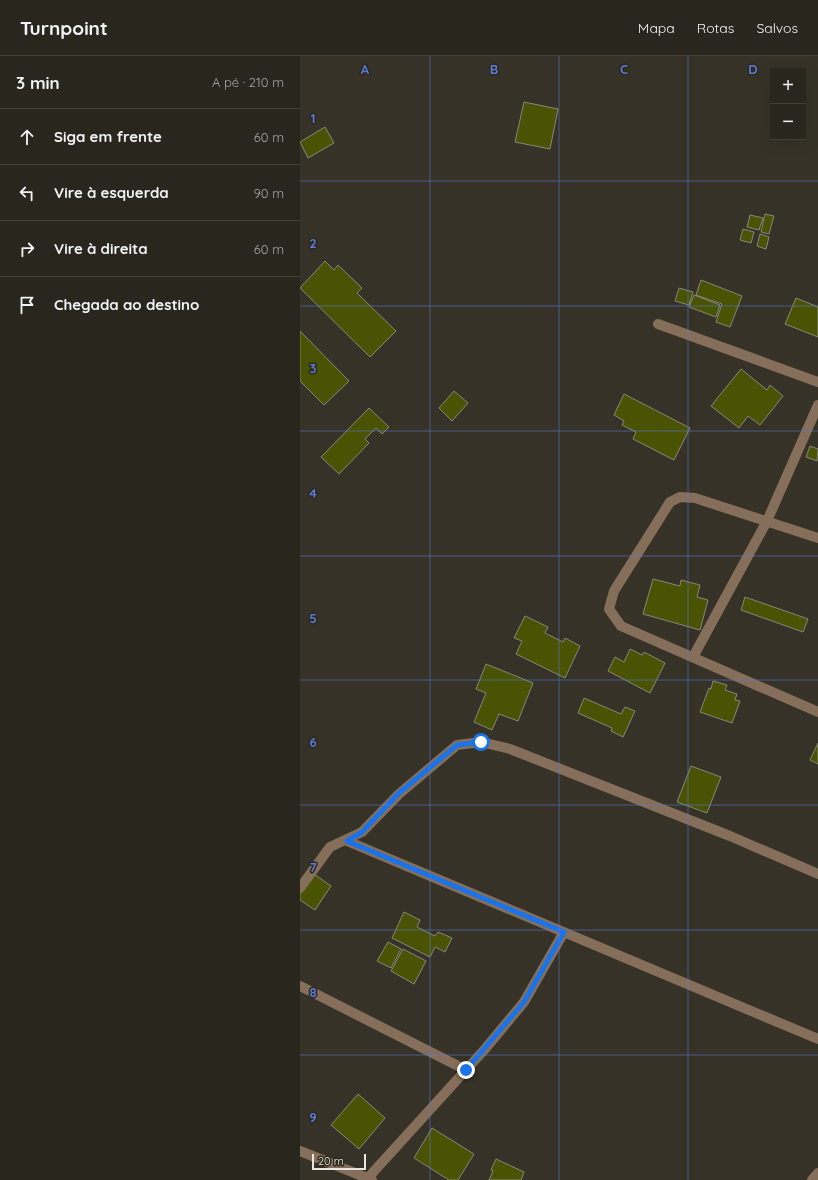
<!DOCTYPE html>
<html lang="pt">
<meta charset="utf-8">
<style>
:root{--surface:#28261d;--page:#34322a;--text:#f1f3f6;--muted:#a5a5a4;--line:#44433b}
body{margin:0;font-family:Quicksand,sans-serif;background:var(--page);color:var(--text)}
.controls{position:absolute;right:12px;top:12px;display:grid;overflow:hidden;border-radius:0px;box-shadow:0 4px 16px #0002}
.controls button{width:36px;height:36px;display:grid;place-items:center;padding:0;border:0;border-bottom:1px solid var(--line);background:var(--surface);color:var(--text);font:20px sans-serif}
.scale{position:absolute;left:12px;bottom:10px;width:54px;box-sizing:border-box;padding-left:4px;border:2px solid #e8e5de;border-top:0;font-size:11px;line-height:14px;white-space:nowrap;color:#e8e5de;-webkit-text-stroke:3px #2c281d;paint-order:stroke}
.stop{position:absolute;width:12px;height:12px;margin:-9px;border:3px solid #1a73e8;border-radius:50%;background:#fff}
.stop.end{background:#1a73e8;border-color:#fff;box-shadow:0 1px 4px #0008}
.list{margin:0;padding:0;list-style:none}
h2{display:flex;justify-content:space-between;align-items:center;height:52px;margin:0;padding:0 16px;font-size:17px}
h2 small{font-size:13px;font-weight:400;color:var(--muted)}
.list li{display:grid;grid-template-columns:26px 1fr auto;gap:12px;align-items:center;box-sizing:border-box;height:56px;padding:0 16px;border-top:1px solid var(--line)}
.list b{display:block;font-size:15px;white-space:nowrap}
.list em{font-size:13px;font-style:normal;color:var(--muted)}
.icon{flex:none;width:22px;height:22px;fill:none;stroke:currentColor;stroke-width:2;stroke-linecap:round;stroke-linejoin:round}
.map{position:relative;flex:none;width:518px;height:1124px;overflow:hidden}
header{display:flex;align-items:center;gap:24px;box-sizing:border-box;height:56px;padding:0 20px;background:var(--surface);border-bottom:1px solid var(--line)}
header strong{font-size:19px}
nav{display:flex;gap:22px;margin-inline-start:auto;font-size:14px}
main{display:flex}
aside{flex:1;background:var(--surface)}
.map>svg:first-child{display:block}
</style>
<header>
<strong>Turnpoint</strong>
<nav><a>Mapa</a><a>Rotas</a><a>Salvos</a></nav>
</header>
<main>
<aside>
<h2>3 min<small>A pé · 210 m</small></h2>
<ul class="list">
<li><svg class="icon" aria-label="ahead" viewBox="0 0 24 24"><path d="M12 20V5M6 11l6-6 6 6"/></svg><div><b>Siga em frente</b></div><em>60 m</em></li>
<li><svg class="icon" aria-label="left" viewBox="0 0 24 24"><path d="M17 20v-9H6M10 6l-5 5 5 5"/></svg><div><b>Vire à esquerda</b></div><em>90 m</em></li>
<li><svg class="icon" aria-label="right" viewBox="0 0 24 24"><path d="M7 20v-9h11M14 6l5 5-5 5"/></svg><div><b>Vire à direita</b></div><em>60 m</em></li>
<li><svg class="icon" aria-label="arrive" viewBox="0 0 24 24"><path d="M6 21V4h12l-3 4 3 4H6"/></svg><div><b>Chegada ao destino</b></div></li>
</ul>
</aside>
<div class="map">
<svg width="518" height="1124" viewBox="0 0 518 1124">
<rect width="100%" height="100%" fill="#363227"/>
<path fill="#4a5203" stroke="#86887b" d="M224,46l34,7 -8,40 -35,-7z
M25,71l9,16 -26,15 -8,-16z
M465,158l9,2 -5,18 -8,-2z
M450,159l13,3 -4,12 -12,-3z
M443,173l11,3 -3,11 -11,-3z
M460,178l9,3 -3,12 -9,-3z
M25,205l9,9 4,-5 24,23 -5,5 39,38 -26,26 -70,-69z
M401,224l41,16 -12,31 -14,-5 6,-18 -26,-9z
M379,232l14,4 -4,13 -14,-4z
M394,239l26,10 -4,12 -27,-10z
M496,242l22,9v30l-33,-13z
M0,275l49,50 -25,24 -24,-24z
M441,313l26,21 3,-5 13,11 -23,29 -12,-9 -9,12 -28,-22z
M154,335l14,12 -16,18 -13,-13z
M324,338l66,34 -16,32 -41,-21 3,-7 -14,-7 2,-4 -10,-6z
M69,352l20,19 -7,7 -6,-6 -11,11 4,4 -30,31 -18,-17z
M510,390l8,3 -1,12 -11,-4z
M353,523l27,7 1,-6 19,5 -3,12 11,3 -8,30 -57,-16z
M445,541l63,22 -5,13 -62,-22z
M225,560l23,11 -3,6 18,9 2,-4 15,8 -15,32 -49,-24 6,-13 -8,-3z
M330,593l12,6 2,-3 21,11 -15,30 -42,-22 7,-14 9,5z
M186,608l47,19 -15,38 -19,-7 -7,16 -18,-8 12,-29 -10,-4z
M413,625l14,4 -2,5 12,4 -2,6 5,1 -8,22 -32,-11 9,-24 2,1z
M284,642l37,16 4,-7 10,4 -12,26 -12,-6 1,-3 -34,-15z
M518,687v21l-8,-4z
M391,710l30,11 -14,36 -30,-11z
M14,818l17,12 -16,24 -15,-10v-6z
M104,856l16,8 -3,7 18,9 3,-4 14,6 -7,14 -10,-5 -5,10 -38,-19z
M88,886l13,7 -10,19 -14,-7z
M103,893l23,12 -12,23 -23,-13z
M58,1038l27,24 -26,31 -28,-24z
M132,1072l42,26 -16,26h-9l-35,-22z
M196,1103l28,13 -3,8h-32l4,-9 -2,-1z"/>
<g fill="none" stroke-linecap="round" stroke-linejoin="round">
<path stroke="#866f5a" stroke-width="10" d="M358,268l160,58
M518,482l-123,-40 -15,-1 -10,5 -56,89 -5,18 12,17 197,86
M393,601l74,-136 51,-116
M47,785l471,198
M0,832l30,-41 32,-15 37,-38 58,-49 24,-3 29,7 220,87 88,38
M0,930l166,84
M0,1095l72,29
M66,1124l119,-131 39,-47 40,-70
M512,1124l6,-7"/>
</g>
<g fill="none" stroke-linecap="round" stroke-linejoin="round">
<path stroke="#1a73e8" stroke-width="5" d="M166,1014l58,-68 40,-70 -217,-91 15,-9 36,-38 59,-49 24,-3"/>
</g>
<path fill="none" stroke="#5a7bda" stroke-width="1" stroke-opacity="0.55" d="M130,0v1124M259,0v1124M388,0v1124M0,125h518M0,250h518M0,375h518M0,500h518M0,624h518M0,749h518M0,874h518M0,999h518"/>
<g font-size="13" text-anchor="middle" font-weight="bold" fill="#5a7bda" stroke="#2c281d" stroke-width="3" stroke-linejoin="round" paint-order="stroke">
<text x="65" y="18">A</text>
<text x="194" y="18">B</text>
<text x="324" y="18">C</text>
<text x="453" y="18">D</text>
<text x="13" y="67">1</text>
<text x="13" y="192">2</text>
<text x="13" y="317">3</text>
<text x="13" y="442">4</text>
<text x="13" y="567">5</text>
<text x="13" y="691">6</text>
<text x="13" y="816">7</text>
<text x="13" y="941">8</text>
<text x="13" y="1066">9</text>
</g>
</svg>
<div class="controls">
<button>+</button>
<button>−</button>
</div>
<div class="scale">20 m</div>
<div class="stop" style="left:181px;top:686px"></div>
<div class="stop end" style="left:166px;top:1014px"></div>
</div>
</main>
